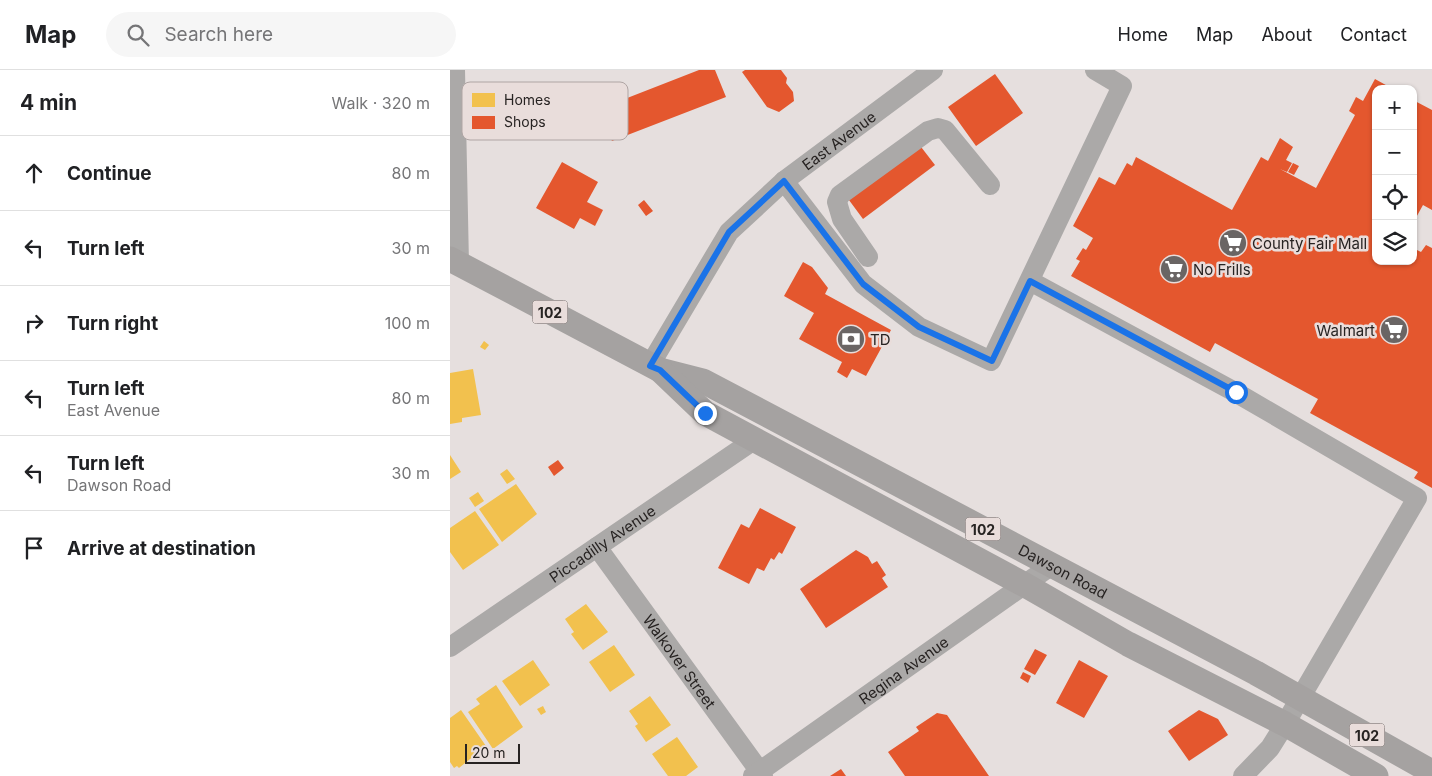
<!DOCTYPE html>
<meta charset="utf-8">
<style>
:root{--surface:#fff;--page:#f6f6f6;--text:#202124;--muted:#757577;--line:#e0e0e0}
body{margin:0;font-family:Inter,sans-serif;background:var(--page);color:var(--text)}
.controls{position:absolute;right:15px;top:15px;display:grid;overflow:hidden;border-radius:10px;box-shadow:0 1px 4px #0004}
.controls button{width:45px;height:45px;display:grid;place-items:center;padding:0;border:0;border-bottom:1px solid var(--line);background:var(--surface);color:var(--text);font:25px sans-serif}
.scale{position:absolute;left:15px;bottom:12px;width:55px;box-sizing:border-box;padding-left:5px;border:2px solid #272322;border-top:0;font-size:14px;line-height:18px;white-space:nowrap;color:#272322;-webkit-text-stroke:4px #e9dddb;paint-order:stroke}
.stop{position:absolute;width:15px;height:15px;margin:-11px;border:4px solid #1a73e8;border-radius:50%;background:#fff}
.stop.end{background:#1a73e8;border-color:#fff;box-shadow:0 1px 5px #0008}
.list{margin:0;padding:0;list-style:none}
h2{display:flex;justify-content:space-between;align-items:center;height:65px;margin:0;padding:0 20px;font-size:21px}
h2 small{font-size:16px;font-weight:400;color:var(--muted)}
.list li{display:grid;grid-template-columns:32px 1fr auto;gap:15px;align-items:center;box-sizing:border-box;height:75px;padding:0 20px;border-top:1px solid var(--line)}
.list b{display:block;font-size:19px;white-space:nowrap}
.list p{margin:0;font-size:16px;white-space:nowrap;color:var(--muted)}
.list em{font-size:16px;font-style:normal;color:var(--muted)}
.icon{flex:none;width:28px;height:28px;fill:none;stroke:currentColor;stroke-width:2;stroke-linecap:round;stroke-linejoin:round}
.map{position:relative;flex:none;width:982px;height:706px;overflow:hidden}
header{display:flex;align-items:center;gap:30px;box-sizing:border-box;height:70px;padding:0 25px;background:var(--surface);border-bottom:1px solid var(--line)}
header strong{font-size:24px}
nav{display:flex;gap:28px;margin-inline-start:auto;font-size:18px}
.search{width:350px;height:45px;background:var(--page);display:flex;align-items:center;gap:12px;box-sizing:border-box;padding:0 18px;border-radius:28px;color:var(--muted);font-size:19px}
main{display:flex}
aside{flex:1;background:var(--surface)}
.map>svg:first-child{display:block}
</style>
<header>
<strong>Map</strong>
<div class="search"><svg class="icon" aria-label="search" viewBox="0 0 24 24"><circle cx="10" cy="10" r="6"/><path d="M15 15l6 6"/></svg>Search here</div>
<nav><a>Home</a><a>Map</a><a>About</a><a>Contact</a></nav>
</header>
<main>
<aside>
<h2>4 min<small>Walk · 320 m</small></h2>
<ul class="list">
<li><svg class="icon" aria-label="ahead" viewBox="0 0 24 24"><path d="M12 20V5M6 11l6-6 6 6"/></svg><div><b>Continue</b></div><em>80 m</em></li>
<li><svg class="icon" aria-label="left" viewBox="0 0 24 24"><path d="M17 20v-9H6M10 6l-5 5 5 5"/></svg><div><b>Turn left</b></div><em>30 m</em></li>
<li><svg class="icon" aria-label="right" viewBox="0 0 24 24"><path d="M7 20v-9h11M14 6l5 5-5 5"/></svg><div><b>Turn right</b></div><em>100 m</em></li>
<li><svg class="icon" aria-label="left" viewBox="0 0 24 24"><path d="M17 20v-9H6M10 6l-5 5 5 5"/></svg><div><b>Turn left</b><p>East Avenue</p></div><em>80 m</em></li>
<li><svg class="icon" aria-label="left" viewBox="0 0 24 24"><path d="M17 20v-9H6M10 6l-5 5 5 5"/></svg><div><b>Turn left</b><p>Dawson Road</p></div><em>30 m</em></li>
<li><svg class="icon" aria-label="arrive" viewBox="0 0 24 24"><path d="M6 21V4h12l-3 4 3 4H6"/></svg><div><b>Arrive at destination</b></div></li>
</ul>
</aside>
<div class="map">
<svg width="982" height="706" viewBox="0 0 982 706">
<rect width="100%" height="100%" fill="#e6dfde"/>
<path fill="#f2c14e" d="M34,271l5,4 -4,5 -5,-3z
M23,299l8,46 -19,3v4l-12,2v-51z
M0,385l11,17 -11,7z
M57,399l8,10 -8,5 -7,-10z
M66,414l21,30 -35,28 -23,-33z
M28,422l6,9 -9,6 -6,-9z
M25,441l24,34 -36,25 -13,-18v-24z
M136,534l22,28 -25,18 -12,-16 3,-2 -9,-13z
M164,575l21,30 -25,17 -21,-30z
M83,590l17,25 -30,21 -18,-25z
M46,615l27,42 -30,22 -25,-37 12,-8 -4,-5z
M200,626l21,29 -25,17 -11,-16 3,-2 -9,-13z
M93,636l3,6 -5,3 -4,-6z
M11,640l25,36 -27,22 -2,-2 -3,2 -4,-6v-44z
M227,667l21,30 -12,9h-18l-16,-22z"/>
<path fill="#e4572e" d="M249,0h16l11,27 -114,44 -4,-8 -5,2 -6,-16 5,-2 -3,-8z
M295,0h36l6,8 -1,5 7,9 1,9 -15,11 -12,-5 -25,-35z
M545,4l28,39 -47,33 -28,-39z
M925,9l18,10h-17v172h37v-13l8,4 5,-7 6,3v240l-18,-10 4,-6 -108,-59 8,-14 -103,-56 -5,9 -139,-76 9,-15 -4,-2 7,-11 3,2 7,-12 -20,-12 26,-49 16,8 12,-22 5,3 4,-9 96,53 29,-53 7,4 12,-23 13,9 -7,13 6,3 -5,9 -7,-3 36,19 39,-73 -6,-4 7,-14 7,4z
M963,30l19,10v100l-9,-5 -10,18z
M468,73l17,22 -72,54 -17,-23z
M112,92l36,20 -11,20 16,8 -8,16 -15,-8 -6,11 -38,-21z
M843,93l6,3 -5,9 -6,-3z
M194,130l9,11 -7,5 -8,-11z
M353,192l9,5 16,21 -3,6 66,36 -25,46 -14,-7 -5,9 -10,-6 5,-10 -43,-23 15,-26 -30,-17z
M108,390l6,8 -10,8 -6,-9z
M310,438l36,19 -14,27 -3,-2 -5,8 -3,-2 -7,13 -7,-3 -8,16 -31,-16 23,-44 8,4z
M406,480l12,7 4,7 5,-3 9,14 -4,3 6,9 -62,41 -26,-39z
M585,579l12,6 -12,20 -11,-6z
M629,590l29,16 -24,42 -28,-15z
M573,602l8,4 -3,7 -8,-5z
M749,640l19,9 10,16 -39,26 -21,-30z
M487,643l10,2 42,61h-84l-17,-24 31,-21 -3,-4z
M391,699l5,7h-16z"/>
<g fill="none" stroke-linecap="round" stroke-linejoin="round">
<g stroke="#aba9a8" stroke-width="20">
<path d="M5,0l4,194"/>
<path d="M334,111l79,103 56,43 72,34 131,-275 -27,-16"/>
<path d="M418,187l-26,-38 -5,-17 3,-7 88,-64 10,-3 7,2 45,55"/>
<path d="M580,211l205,111 182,106 -132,226 -15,24 -27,28"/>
<path id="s1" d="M200,295l79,-133 55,-51 149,-111"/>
<path id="s2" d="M147,477l166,229"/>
<path id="s3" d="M0,577l304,-207"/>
<path id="s4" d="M303,706l299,-211"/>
</g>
<g stroke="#a5a2a1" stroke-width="25">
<path id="s5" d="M0,189l210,111 43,11 553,292 176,99"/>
<path d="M210,300l45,43 320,172 103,59 157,80 91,52"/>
</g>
</g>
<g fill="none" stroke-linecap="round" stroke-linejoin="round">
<path stroke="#1a73e8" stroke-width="6" d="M255,343l-45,-43 -10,-4 79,-134 55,-51 79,103 56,43 73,34 38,-80 206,111"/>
</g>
<defs>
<symbol id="supermarket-disc" viewBox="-11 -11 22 22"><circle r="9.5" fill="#6a6564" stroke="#e9dddb"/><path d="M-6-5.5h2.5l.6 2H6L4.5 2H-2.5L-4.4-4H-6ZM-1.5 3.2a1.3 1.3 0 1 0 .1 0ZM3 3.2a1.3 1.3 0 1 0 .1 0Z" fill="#fff"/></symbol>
<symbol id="bank-disc" viewBox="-11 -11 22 22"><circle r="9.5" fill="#6a6564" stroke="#e9dddb"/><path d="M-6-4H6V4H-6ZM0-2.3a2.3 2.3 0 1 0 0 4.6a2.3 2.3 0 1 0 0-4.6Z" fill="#fff"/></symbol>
</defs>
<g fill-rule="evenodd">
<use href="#supermarket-disc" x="767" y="157" width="32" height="32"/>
<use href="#supermarket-disc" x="708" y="183" width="32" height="32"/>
<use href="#supermarket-disc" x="928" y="244" width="32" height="32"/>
<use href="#bank-disc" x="385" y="253" width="32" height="32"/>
</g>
<g text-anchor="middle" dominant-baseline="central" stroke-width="5" stroke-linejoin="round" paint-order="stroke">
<g fill="#e9dddb" stroke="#615b5a" stroke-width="1">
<rect x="82.5" y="230.5" width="35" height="23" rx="4"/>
<rect x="515.5" y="447.5" width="35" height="23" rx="4"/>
<rect x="899.5" y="653.5" width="35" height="23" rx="4"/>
</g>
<g font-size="14" font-weight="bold" fill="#272322">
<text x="100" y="242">102</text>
<text x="533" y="459">102</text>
<text x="917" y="665">102</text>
</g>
<g font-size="15" fill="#272322" stroke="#e9dddb">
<text stroke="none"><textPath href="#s1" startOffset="298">East Avenue</textPath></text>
<text stroke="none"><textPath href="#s3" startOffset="184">Piccadilly Avenue</textPath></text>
<text stroke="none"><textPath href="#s5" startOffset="689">Dawson Road</textPath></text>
<text stroke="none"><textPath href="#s2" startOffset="141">Walkover Street</textPath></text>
<text stroke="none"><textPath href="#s4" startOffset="184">Regina Avenue</textPath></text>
</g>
<g font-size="15" fill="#272322" stroke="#e9dddb" text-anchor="start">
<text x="802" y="173">County Fair Mall</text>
<text x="743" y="199">No Frills</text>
<text x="925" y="260" text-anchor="end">Walmart</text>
<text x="420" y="269">TD</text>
</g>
</g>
<rect x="12" y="12" width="166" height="58" rx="8" fill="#e9dddb" stroke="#afa5a4" stroke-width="1"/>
<rect x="22" y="23" width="23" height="14" fill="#f2c14e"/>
<rect x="22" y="46" width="23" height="13" fill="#e4572e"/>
<g font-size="14" fill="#272322">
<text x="54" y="35">Homes</text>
<text x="54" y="57">Shops</text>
</g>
</svg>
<div class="controls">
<button>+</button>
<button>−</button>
<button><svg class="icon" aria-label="locate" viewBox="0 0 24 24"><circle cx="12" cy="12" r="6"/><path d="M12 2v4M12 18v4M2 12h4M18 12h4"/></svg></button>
<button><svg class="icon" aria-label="layers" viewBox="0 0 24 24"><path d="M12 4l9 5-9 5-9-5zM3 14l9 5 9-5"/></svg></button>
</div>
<div class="scale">20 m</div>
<div class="stop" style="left:786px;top:322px"></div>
<div class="stop end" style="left:255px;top:343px"></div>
</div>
</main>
